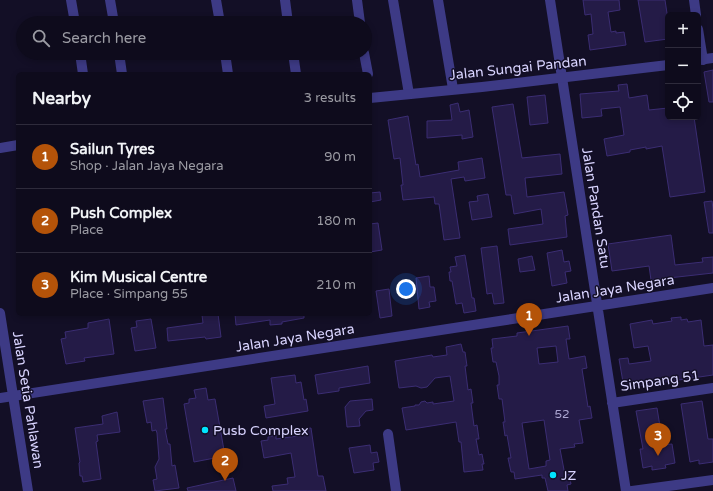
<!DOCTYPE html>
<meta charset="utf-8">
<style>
:root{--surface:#0e0b1c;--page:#171425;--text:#f1f3f6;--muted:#9b9ba3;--line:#2e2b3b;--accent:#b45309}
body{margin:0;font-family:"Varela Round",sans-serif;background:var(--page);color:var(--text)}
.controls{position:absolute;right:12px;top:12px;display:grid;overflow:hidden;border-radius:6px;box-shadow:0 2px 6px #0003}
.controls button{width:36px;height:36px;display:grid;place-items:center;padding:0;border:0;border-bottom:1px solid var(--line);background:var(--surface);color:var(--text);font:20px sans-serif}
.you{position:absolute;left:406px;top:289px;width:14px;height:14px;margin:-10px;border:3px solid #fff;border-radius:50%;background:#1a73e8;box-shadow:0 0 0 6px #1a73e833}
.badge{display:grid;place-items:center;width:26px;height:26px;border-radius:50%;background:var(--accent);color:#fff;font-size:13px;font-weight:700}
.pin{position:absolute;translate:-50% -33px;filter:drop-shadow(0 1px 2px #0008)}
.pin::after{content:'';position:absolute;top:21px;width:14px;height:12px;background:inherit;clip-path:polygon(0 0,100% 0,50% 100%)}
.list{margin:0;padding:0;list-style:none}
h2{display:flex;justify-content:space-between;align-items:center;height:52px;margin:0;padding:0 16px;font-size:17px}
h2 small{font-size:13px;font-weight:400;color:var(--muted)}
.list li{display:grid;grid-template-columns:26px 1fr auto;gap:12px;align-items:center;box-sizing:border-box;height:64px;padding:0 16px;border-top:1px solid var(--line)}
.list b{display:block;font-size:15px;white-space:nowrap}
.list p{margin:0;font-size:13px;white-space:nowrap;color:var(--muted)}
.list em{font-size:13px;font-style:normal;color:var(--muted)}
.icon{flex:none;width:22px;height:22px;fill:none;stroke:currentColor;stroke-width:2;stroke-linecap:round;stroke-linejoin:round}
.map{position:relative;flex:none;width:713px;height:491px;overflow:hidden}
.search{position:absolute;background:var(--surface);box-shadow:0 2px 6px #0003;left:16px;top:16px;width:356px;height:44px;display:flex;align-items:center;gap:10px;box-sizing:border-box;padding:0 14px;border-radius:22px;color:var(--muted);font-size:15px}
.panel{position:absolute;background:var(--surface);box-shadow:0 2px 6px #0003;left:16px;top:72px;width:356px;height:244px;border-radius:6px}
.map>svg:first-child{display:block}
</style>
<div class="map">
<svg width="713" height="491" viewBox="0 0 713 491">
<rect width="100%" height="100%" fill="#130f26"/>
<path fill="#241b47" stroke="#3b2d73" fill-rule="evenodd" d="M583,0h36l1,10 -12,2 3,20 5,-1v2l8,-1 2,13 -36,5 -2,-15 5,-1 -2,-20 -6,1z
M638,0h27l3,20v19l-23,3z
M713,70v32h-4l-5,-30z
M627,84l2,14 18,-3 2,15 19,-2v9h26l11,75 -35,5 -8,-51 -16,3v-2l-16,3v2l-23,4 -3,-17 20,-4 -4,-28 -19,2 1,7 -20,2 -2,-24 39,-3 -1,-6z
M545,95l3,28 -18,2 -3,-28z
M458,103l2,9 9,-2 4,27 -11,2v-4l-35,3v-17l25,-1 -2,-15z
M513,104l9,54 38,-4 2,20 -37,4 2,19 37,-5 4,23 -3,1 2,21 -57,8 -2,-16 35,-5 -2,-15 -27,5 -3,-19h-5l-14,-88z
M408,116l8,49 2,-1 2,13 39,-7 -1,-8 24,-4 3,20 -20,3 -1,-4 -13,2 9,59 -16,2 -5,-36h-4l-1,-7 -31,3 -2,-15h2l-3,-27 -6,1 -6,-39z
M380,192l1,8 -11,2v-9z
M488,194l4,23 -20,3 -3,-18 9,-1 -1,-5z
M712,201l1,8v24h-4l-5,-31z
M378,223l4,27 -12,2v-28z
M671,235l4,30 28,-3 -1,-4 11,-1v16l-62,7 -2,-14 -37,5 -4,-27z
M497,246l7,57 -10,1 -2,-11 -5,1 -6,-46z
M562,250l2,12 5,-1 2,10 -6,1 2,11 -15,3 -5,-33z
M465,255l7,43h2l2,13 -12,2 -2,-10 -6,1 -4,-23h-2l-1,-9h2l-1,-5 7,-1 -2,-9z
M532,256l3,14 -15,2 -2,-13z
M429,276l1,11h4l2,14 -7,1 1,5 -11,2 -3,-31z
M389,289l3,27 -12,2 -4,-27z
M210,314h8l3,23 -15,2 -1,-2 -37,4 -1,-13 36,-5 -1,-8z
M235,314h69v4l-22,4v2l-12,1v-5l-34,5z
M681,317v3l6,-1 1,3 13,-2 3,26 9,-1v30l-89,13 -5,-29 9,-1 1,6 22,-3 -3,-15 -14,2 -4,-24 22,-4 1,4 19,-3 -1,-3z
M109,319l5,35 -30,4 1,3 -19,3 -5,-25 5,-1 -1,-6 23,-4v-5z
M151,319l5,29 -21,3 -4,-23 6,-1 -1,-6z
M568,326l2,13h-4l3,20 16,-3 2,12 -5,1 6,38 2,-1 2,12 -13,2 4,23 -9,1 1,3 -15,2 5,26 4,-1 2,10 -4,1 1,6h-20l-3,-13h-3v-3l-27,4 -1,-7h-3l-3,-14h3l-4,-23 -2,1 -2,-14h2l-3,-23h-3l-2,-14h2v-9l-3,-14h-3l-2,-14h2l-1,-9 25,-3v-3zM556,346l2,16 -19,2 -2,-16zM544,420l6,40 -4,1v5l-17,3 -7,-46z
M461,344l2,8h2l2,14h-2l3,24 3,-1 2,14h-2l3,23 3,-1 2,14h-3l3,16 3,-1 2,10h-2l1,6 -19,2 -3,-30h-2l-3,-20 -50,8 -4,-22 13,-2v-1h4l2,-3 4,-1 2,2 6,-1v2l21,-3 -4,-25 -15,2 -8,9 -6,1 -5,-2 -17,2 -4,-27 37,-6 1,2 14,-2 -1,-8z
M368,366l2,17 -31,5v3l-21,3 -3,-19z
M295,375l1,8 5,-1 3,18 2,-1 2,12 -42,7 -2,-12 11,-2 -4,-26z
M206,388l2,12 7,-1 10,57 -31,6 -10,-58 5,-1v-4l7,-1 -2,-8z
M163,398l4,31h-2l3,15h2l2,22 3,-1 4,23 -24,3 -2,-11 4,-1 -2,-12 4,-8 -2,-26 -1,-3 -4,1 -1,-9 -4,1 -4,-22z
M372,399l1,11 -7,1 -7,8 1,7 -13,1 -2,-20 5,-6z
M702,401l6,38h5v23l-14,2v-4l-9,2 -9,-58z
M657,408l6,37 9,-1 3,19 -10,2 1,3 -14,2v-4l-9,2 -3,-19h3l-7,-38z
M117,412l3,20 -23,3 1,6 -2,1 5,37 -18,3 -1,-6h-2l-1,-13 1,-1 -5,-34 28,-4 -1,-8z
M311,428l7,48h5l3,15h-53l-1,-5 16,-2 -1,-6 8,-1 -4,-24 -27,5 -3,-17 7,-1v-3l8,-2v4l22,-3 -1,-6z
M370,445l1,8 6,-1 2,10 -6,1 1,7 -20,3 -5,-25z
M233,478l3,13h-48l-1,-3z"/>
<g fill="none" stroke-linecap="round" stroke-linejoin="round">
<path stroke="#3d3a85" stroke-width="10" d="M71,0l4,23
M110,0l4,23
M216,0l4,23
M285,0l3,23
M357,0l3,23
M393,0l16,94
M438,0l15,89
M550,0l76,491
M694,0l2,15
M698,29l5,31
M80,53l3,21
M119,53l3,21
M225,53l3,21
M293,53l3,21
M364,53l4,21
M0,313l28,178
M0,398l713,-110
M612,403l101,-15
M388,434l8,57
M632,491l81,-11"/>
<path stroke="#3d3a85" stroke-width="10" d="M698,60l15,-2
M370,98l112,-11 186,-22
M0,148l18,-3"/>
</g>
<g fill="#00e5ff" stroke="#130f26" stroke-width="1.5">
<circle cx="205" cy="430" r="4"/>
<circle cx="553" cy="475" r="4"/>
</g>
<g text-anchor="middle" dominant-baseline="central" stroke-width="3" stroke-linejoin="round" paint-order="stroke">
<g font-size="12" fill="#aca6d1">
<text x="562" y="414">52</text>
</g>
<g font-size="14" fill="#d9d4ff" stroke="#130f26">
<text transform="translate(518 68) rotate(-6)">Jalan Sungai Pandan</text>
<text transform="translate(596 208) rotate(81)">Jalan Pandan Satu</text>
<text transform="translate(615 289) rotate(-9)">Jalan Jaya Negara</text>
<text transform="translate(295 338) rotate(-9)">Jalan Jaya Negara</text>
<text transform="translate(660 381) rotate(-8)">Simpang 51</text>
<text transform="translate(28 400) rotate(81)">Jalan Setia Pahlawan</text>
</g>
<g font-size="14" fill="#d9d4ff" stroke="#130f26" text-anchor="start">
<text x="213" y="430">Pusb Complex</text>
<text x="561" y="475">JZ</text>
</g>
</g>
</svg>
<div class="controls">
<button>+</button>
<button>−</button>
<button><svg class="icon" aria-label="locate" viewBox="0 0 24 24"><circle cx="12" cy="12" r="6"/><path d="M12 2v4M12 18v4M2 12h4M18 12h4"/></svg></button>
</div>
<div class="you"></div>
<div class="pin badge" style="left:529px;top:336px">1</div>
<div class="pin badge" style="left:225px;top:481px">2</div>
<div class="pin badge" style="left:658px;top:456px">3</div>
<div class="search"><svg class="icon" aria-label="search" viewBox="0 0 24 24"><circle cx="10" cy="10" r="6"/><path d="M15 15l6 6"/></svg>Search here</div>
<section class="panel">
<h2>Nearby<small>3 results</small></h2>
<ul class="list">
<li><span class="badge">1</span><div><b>Sailun Tyres</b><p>Shop · Jalan Jaya Negara</p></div><em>90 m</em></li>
<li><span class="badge">2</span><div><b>Push Complex</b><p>Place</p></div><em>180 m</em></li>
<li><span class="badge">3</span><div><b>Kim Musical Centre</b><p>Place · Simpang 55</p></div><em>210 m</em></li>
</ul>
</section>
</div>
